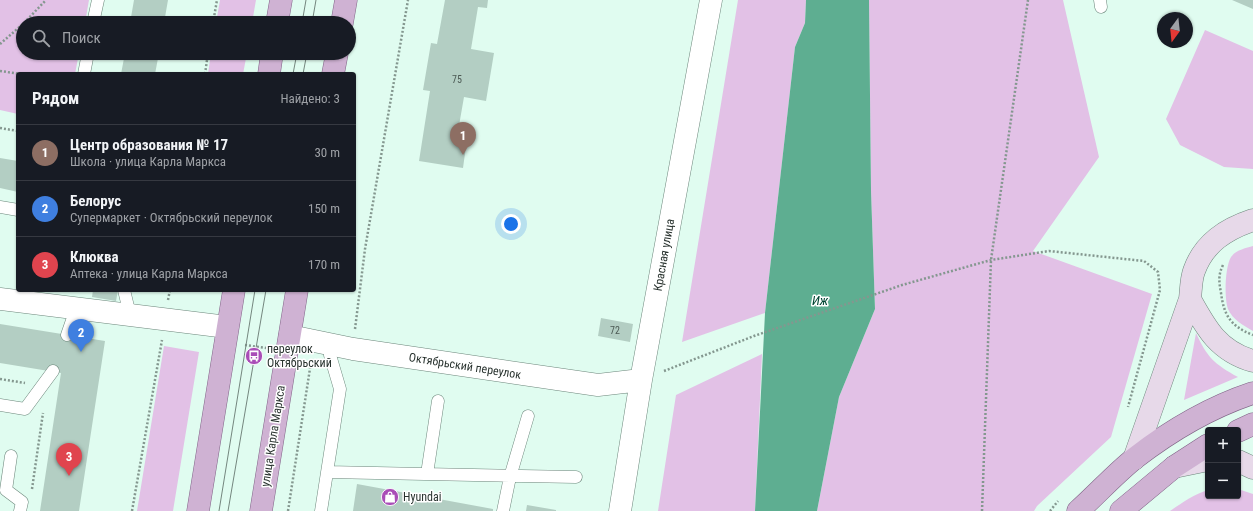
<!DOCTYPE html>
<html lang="ru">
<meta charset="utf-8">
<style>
:root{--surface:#171b24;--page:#242831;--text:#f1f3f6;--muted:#9ea1a6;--line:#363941;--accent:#1a73e8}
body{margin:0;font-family:"Roboto Condensed",sans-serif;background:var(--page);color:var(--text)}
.controls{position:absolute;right:12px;bottom:12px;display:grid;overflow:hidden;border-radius:4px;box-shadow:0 1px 3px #0004}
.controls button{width:36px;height:36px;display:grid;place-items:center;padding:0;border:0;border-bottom:1px solid var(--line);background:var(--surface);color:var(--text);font:20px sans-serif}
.compass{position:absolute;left:1157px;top:12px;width:36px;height:36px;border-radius:50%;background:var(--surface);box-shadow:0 1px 3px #0004;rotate:195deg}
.you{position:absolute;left:511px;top:224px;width:14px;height:14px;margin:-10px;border:3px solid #fff;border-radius:50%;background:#1a73e8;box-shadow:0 0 0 6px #1a73e833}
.badge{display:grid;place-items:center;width:26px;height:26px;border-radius:50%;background:var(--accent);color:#fff;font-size:13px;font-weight:700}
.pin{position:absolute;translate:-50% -33px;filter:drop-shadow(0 1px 2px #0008)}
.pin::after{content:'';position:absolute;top:21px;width:14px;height:12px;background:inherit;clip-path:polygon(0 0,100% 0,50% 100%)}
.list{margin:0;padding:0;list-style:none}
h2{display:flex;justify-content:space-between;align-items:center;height:52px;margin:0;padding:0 16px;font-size:17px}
h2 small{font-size:13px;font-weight:400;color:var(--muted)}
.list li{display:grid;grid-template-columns:26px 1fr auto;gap:12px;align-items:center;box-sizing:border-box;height:56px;padding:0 16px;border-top:1px solid var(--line)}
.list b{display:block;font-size:15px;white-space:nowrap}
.list p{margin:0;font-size:13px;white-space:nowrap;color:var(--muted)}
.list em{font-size:13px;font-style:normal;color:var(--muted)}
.icon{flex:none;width:22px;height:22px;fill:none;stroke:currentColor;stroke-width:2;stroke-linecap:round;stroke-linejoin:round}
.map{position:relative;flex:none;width:1253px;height:511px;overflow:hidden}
.search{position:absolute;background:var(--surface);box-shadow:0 1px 3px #0004;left:16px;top:16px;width:340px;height:44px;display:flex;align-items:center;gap:10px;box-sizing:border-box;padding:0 14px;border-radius:22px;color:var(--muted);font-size:15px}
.panel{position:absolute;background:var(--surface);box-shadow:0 1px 3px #0004;left:16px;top:72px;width:340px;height:220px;border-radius:4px}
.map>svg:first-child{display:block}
</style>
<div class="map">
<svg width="1253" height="511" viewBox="0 0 1253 511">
<rect width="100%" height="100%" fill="#e0fcf0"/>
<path fill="#e2c1e6" d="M0,0h89l-4,23h-62v30h56l-4,21h-57v40l-18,-4z
M220,0h36l-4,23h-36z
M738,0h68l-1,23 -10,24 -30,266 -83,29z
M869,0h194l36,157 -66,94 119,43 -41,143 -74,69 -3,5h-217l22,-114 36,-88 -4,-118z
M1205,30l48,21v118l-29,-2 -44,-22 -14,-26z
M211,53h36l-4,21h-35z
M1253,246v85c-9,-5 -21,-12 -25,-22 -4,-11 -3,-42 3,-52 5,-7 15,-9 22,-11z
M1196,333c11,24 18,31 42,44l-54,23z
M164,346l35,6 -26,159h-36z
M762,354l-7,157h-97l18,-116z
M1238,489l15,5v17h-83c12,-8 24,-17 38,-21v6h30z"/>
<path fill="#5eae91" d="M806,0h63l2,191 4,118 -36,88 -22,114h-62l10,-198 30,-266 10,-24z"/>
<path fill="#b3cec3" d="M134,0h34l-4,23h-34z
M445,0h43l-1,8 -9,-1 -7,42 23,4 -8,48 -22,-4 -7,40 10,2 -4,29 -44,-7 11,-70 -7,-1 8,-47 6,1z
M1232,0h21v9z
M125,53h34l-4,21h-34z
M0,158l18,3v31l-18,-4z
M93,290h25l-2,11 -24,-4z
M601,318l32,6 -3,18 -32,-6z
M0,324l105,17 -26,170h-39l21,-138 -61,-10z
M357,484l136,25v2h-140z
M527,505l29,5v1h-30z"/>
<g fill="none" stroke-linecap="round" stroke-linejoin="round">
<defs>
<path id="service" d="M1100,0l1,7
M93,23l5,-23
M84,74l4,-21
M0,207l18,3
M124,290l6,25
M67,335l9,-26
M0,405l25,4 28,-38
M11,456l-5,34 16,12 -2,9
M327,472l249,5
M427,474l11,-73
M321,511l19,-122 -10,-34 -1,-10
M503,511l7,-34 18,-61"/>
<path id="minor" d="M0,299l227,28
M290,336l63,13 245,36 43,-5
M620,511l21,-131 70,-380"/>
<path id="secondary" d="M1190,299c16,29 28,52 63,62
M1134,459l56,-160c1,-9 1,-20 4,-28 10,-28 32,-42 59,-51
M1238,461l15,7
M1174,467l34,-7"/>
<path id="primary" d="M277,23l4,-23
M342,23l4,-23
M269,74l3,-21
M333,74l4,-21
M1238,431l15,-7
M198,511l36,-221
M261,511l36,-221
M1078,511c19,-17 37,-37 57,-53 35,-27 76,-51 118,-65
M1121,511l53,-44 34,-22"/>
</defs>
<use href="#service" stroke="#6c867b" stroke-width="13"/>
<use href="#minor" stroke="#6c867b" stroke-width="23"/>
<use href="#secondary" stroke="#6c867b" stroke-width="23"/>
<use href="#primary" stroke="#806487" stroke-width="23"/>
<path stroke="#84978f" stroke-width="2.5" stroke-dasharray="2 2" stroke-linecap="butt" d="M24,23l22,-23
M213,23l4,-23
M0,44l23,-20
M0,71l21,3
M205,74l3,-21
M0,128l18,3
M1223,265c-5,10 -4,17 -2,28 3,22 9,33 32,42
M168,300l2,-10
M355,329l10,-80 43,-249
M245,345l21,3
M664,371l90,-35 148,-51 89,-25 58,-9 95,10 14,11 2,18 -32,117
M0,379l25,4
M32,489l11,-76
M132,511l30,-171
M288,511l23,-149
M982,511l9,-251 37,-260
M1050,511l8,-10"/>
<use href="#service" stroke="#fff" stroke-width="12"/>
<use href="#minor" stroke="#fff" stroke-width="22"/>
<use href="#secondary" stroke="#e7d9e9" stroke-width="22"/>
<use href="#primary" stroke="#cfb2d3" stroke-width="22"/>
<path stroke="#74867e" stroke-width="1" d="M302,23l4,-23
M312,23l4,-23
M293,74l4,-21
M303,74l4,-21
M219,511l36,-221
M228,511l38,-221"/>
</g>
<defs>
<symbol id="bus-disc" viewBox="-11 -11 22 22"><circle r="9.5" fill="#a94db7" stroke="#fff"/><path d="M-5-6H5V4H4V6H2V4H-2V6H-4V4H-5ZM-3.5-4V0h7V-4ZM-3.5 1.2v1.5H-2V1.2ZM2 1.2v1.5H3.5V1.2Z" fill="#fff"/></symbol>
<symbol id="shop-disc" viewBox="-11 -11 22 22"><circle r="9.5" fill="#a94db7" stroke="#fff"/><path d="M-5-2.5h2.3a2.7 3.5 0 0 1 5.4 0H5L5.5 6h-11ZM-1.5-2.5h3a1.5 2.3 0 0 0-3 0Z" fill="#fff"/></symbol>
</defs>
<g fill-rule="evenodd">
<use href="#bus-disc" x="244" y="346" width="20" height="20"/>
<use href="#shop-disc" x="380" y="487" width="20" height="20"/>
</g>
<g text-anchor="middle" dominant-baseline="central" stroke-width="3" stroke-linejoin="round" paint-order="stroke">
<g font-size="10" fill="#4c5a54">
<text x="457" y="79">75</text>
<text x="615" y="330">72</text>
</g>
<g font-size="12" fill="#29332f" stroke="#fff">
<text transform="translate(664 255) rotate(-80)">Красная улица</text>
<text transform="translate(465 366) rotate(9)">Октябрьский переулок</text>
<text transform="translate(273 436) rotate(-81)">улица Карла Маркса</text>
</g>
<g font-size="12" fill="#29332f" stroke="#fff" text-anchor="start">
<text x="267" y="349">переулок<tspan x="267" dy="14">Октябрьский</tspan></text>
<text x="403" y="497">Hyundai</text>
</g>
<g font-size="13" font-style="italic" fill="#004633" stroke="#fff">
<text x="820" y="300">Иж</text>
</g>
</g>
</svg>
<div class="controls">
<button>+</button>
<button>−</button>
</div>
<svg class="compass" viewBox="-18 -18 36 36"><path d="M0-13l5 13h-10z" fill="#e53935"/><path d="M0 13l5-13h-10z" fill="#9ea1a6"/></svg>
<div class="you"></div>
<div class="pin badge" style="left:463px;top:155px;background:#8d6e63">1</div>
<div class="pin badge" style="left:81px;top:352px;background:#3f7fe0">2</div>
<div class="pin badge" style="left:69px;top:476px;background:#e0444e">3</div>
<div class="search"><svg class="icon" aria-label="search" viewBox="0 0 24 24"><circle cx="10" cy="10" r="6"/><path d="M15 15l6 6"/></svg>Поиск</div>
<section class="panel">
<h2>Рядом<small>Найдено: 3</small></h2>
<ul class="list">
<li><span class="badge" style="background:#8d6e63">1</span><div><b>Центр образования № 17</b><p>Школа · улица Карла Маркса</p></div><em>30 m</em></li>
<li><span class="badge" style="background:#3f7fe0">2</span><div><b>Белорус</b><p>Супермаркет · Октябрьский переулок</p></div><em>150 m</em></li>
<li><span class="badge" style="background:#e0444e">3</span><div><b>Клюква</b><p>Аптека · улица Карла Маркса</p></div><em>170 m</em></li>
</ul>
</section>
</div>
